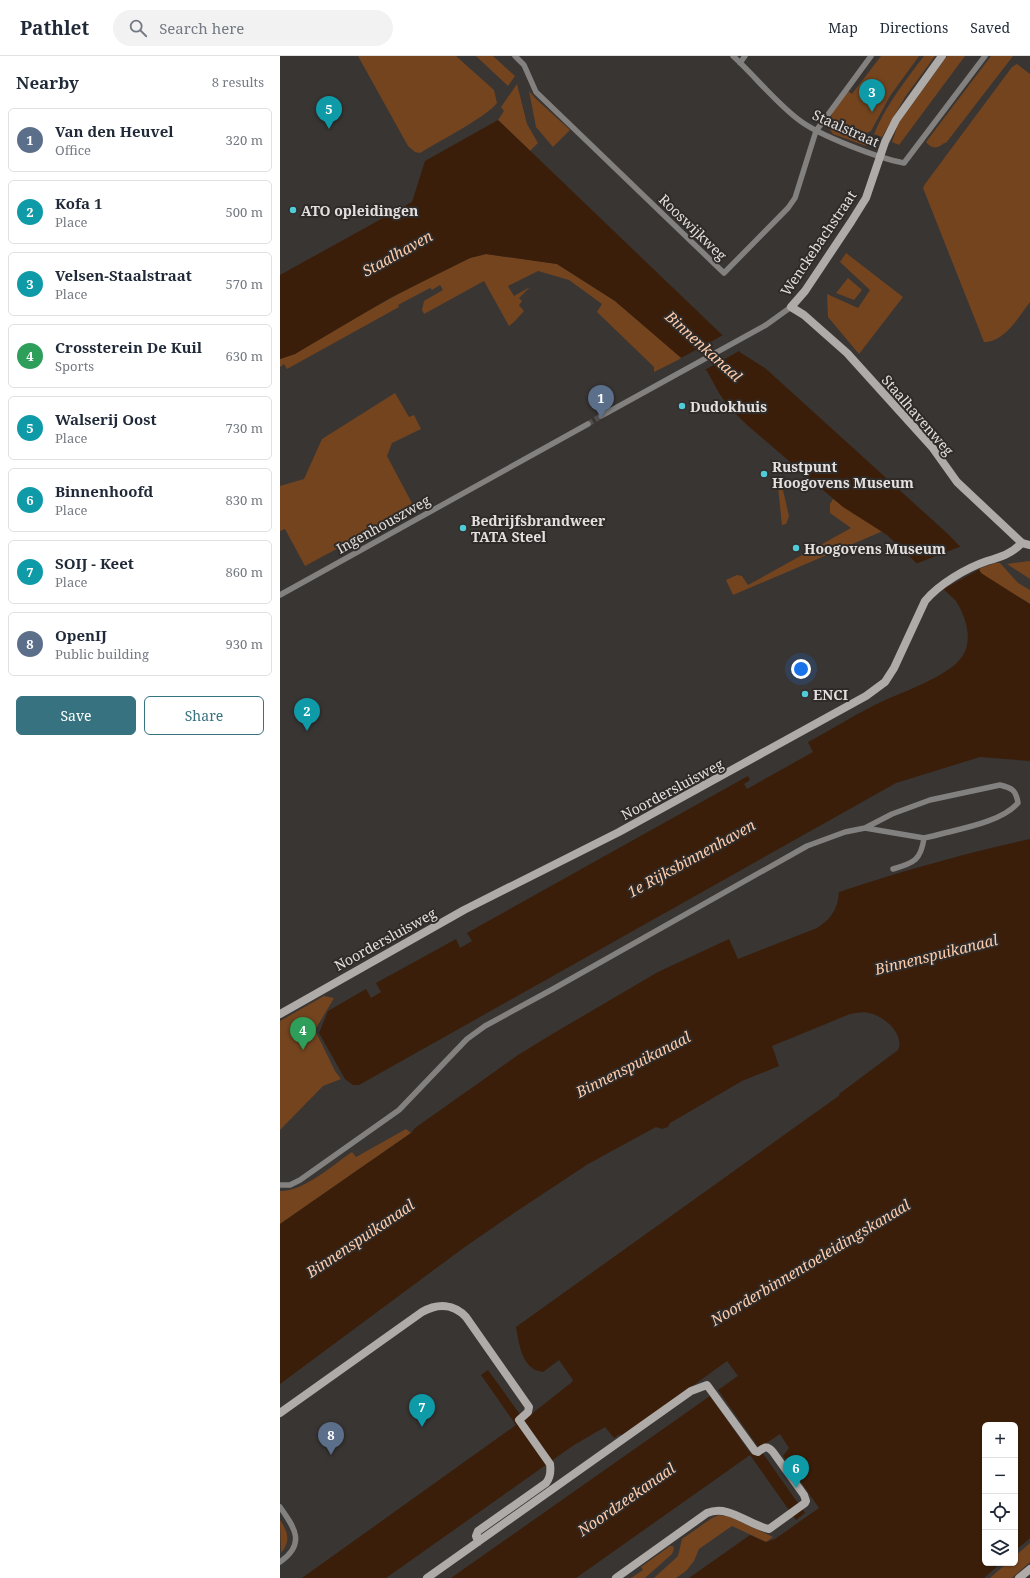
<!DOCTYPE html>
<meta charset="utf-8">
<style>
:root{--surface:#fff;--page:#f2f2f3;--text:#1f2937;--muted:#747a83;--line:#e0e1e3;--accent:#36727f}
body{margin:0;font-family:"Noto Serif",serif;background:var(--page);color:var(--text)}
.controls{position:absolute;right:12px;bottom:12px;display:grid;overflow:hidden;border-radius:6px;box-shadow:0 1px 3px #0004}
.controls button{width:36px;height:36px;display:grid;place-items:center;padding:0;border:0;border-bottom:1px solid var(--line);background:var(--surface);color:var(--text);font:20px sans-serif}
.you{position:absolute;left:521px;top:613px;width:14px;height:14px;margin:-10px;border:3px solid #fff;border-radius:50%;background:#1a73e8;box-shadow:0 0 0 6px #1a73e833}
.badge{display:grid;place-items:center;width:26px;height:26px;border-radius:50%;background:var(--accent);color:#fff;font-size:13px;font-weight:700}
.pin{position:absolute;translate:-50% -33px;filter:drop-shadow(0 1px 2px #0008)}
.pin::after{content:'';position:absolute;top:21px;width:14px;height:12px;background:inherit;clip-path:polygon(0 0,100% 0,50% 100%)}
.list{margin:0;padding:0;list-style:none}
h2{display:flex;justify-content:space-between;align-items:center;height:52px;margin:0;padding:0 16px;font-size:17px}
h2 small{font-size:13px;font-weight:400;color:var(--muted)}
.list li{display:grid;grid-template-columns:26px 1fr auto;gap:12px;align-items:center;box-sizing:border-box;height:64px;margin:0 8px 8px;padding:0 8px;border:1px solid var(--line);border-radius:6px}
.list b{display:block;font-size:15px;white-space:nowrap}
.list p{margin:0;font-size:13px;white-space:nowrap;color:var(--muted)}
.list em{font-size:13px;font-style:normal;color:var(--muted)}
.actions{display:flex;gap:8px;padding:12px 16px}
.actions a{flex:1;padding:9px 0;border:1px solid var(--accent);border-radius:6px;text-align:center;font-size:14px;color:var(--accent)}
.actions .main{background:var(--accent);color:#fff}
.icon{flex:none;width:22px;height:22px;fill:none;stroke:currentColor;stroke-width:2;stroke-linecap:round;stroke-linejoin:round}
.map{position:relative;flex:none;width:750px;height:1522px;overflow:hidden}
header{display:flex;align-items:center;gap:24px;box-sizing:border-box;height:56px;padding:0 20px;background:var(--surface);border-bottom:1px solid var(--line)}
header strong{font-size:19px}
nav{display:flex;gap:22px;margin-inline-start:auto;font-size:14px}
.search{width:280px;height:36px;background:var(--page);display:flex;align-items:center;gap:10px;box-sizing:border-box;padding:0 14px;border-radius:22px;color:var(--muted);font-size:15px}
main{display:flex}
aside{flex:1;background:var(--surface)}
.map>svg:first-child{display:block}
</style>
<header>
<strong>Pathlet</strong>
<div class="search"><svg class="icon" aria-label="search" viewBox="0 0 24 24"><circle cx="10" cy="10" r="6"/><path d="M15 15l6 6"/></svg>Search here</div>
<nav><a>Map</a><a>Directions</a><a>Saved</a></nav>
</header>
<main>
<aside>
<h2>Nearby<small>8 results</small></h2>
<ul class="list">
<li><span class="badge" style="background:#5c6f8a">1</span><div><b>Van den Heuvel</b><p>Office</p></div><em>320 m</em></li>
<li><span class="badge" style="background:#0f9aa8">2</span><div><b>Kofa 1</b><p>Place</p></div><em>500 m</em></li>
<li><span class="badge" style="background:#0f9aa8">3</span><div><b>Velsen-Staalstraat</b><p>Place</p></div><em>570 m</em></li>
<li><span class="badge" style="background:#2e9e5b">4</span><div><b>Crossterein De Kuil</b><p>Sports</p></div><em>630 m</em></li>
<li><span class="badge" style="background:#0f9aa8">5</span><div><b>Walserij Oost</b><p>Place</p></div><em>730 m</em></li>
<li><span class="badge" style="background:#0f9aa8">6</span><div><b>Binnenhoofd</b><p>Place</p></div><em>830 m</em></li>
<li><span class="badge" style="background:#0f9aa8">7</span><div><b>SOIJ - Keet</b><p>Place</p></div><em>860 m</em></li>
<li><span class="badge" style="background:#5c6f8a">8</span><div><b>OpenIJ</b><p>Public building</p></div><em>930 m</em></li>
</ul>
<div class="actions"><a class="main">Save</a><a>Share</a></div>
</aside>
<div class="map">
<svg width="750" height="1522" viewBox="0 0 750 1522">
<rect width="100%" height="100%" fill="#393533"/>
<path fill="#74441f" d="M78,0h98l38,34 3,13c-9,13 -61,40 -77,50l-5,-1 -7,-6z
M196,0h17l22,20 -7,10z
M601,0h38l-29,40 -19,35 -4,2 -36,-15 2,-8 15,-19 4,3z
M644,0h11l-30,41 -23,40 -8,-3c12,-29 31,-53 50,-78z
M667,0h18l-66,89 -7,-3 6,-18z
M711,0h22l-67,87h-2c-6,6 -13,6 -18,-1z
M737,8l13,10v228c-11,14 -25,40 -46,40l-61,-154 2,-4 87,-117z
M237,28l10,40 11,19 -8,8 -32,-31 6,-9 -3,-4z
M249,35l6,7 35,32 -17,17 -17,-20z
M550,68l39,13 -3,9 -33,-12 -3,-4z
M566,197l57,44 -44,57 -31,-37 -1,-23 31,14 12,-18 -30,-28z
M206,198l71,10 58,37 67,57 -28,14v-5l-57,-55 5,-8 -33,-24 -31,-9 -30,15 6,10 16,-9 -11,11 3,3 -3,4 5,6 -10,11 -5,4 -25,-45 -60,33 -2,-4 2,-9 19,-11 -3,-5 -8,5 -2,-2 -32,17 1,2 -112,62 -3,-5 -4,3v-8l15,-5 25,-17 104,-57 46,-22z
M568,222l14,12 -8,10 -18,-7z
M115,337l14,24 5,-2 7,14 -29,14 -5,13 27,51 -109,59 -20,-37 -5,2v-45l24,-7 18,-40z
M502,430l7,30 -3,8 -4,1 -4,-38z
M553,443l50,32 -150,64 -7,-15 11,-5 5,1 6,9 103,-57 -21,-15v-9z
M750,505v18l-23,-15z
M715,507h5l18,20 12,7v14c-16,-11 -40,-18 -52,-35z
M44,940l10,2 -19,32 20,41 6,8 -18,7 -43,44v-109z
M126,1073l5,4 -131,91v-33c23,1 53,-26 72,-39l4,5z
M439,1459l9,1 45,21 -7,5 -34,-16 -33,23 -5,12 -8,10 -10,7h-22l24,-22 4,-17 30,-21z
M0,1464c8,12 11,21 1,33z
M750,1487v19l-18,16h-22l17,-15h8v-7z
M390,1490h3l1,3 -2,5 -27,24h-14l12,-8 -2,-3z"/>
<path fill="#3a1e09" d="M218,64l243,233 24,15 184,167 27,28 5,10 49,31v157l-50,-4 -84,26 -537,302h-6l-8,-6 -26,-46 9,-22 38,-22 5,9 10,-6 -5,-9 80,-44 4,9 12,-7 -5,-8 281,-157 2,4 -6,4 3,5 66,-37 -5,-10c25,-13 49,-29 75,-41 20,-9 65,-25 78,-43 13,-17 5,-41 -5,-57l-69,-66 -44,-28 -96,-82 -19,-19 -9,-13 -12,-22 -27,-14 -65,-56 -58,-37 -71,-10 -16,4 -80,40 -95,56 -15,5v-84l132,-73 13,-41z
M750,783v699l-15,13v-126h-30v138h16l-17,15h-295l61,-43 16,7 9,-3 44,-31 -36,-52 6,-8 -9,-14 -21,14 46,65 -9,7 -46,-65 -174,123h-125l259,-182 41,58 8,-6 -41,-58 20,-14 -11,-15 -105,76 -2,-3 -6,4 -9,-11 -31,18 -188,133h-84l214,-153 -35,-50 7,-5 36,50 48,-38 1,-2 -14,-20 -16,12c-21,-2 -24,-28 -27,-45l324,-232 -1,-1 59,-44c7,-16 -14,-34 -29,-37 -6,-2 -13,0 -19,1l-78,32 7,20 -37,15 -72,42 -2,4 -6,2 -6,-2 -68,37 -71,47 -55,38 -182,135v-160l131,-91 4,-5 103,-73 36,-22 104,-61 71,-33 9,20 79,-31c14,-9 21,-19 22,-36 63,-21 126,-39 191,-53z"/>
<path fill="#393533" d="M445,278l16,16 -38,21 -24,-12z
M682,490l15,15 3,8 -38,21 -27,-26z"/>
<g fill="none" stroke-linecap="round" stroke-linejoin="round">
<path stroke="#524f4d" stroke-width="5.5" stroke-dasharray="5.5 3" stroke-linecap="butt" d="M308,368l13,-8"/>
<path stroke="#83817f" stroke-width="5.5" d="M235,0l9,9 12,27 188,181 64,-65 7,-10 21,-67 55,-75
M453,0c22,20 43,47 66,64 21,16 79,38 105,43l81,-107
M460,7l5,-7
M321,360l165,-91 25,-18
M0,539l308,-171
M613,813c21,-6 28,-9 31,-31
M0,1129h10l10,-5 99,-70 68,-71 18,-13 68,-37 254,-143 38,-14 20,-4 27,-14 38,-14 70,-15c12,3 16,5 18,18 -18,20 -60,26 -85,33l-9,2 -59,-10
M0,1451c15,21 26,37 0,55"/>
<path stroke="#aeaba9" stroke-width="8" d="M662,0l-46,64 -11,22 -19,56 -15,24 -46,69 -14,16 13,8 43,38 85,94 25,35 65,61 8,2
M0,958l184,-104 155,-78 247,-136 19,-14 9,-14 31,-67c13,-16 41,-33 62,-40 14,-4 24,-7 35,-18
M0,1357l142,-101c16,-9 32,-8 44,5l63,90 -1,5 -9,8 31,44c1,7 0,14 -4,19l-68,48 -2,5 2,6
M147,1522l264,-187 16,-6 48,66 3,1c6,-5 9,-7 15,0l31,43 2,6 -1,2 -36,26c-21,-4 -40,-25 -62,-16l-91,65
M739,1522l11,-9"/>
</g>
<g fill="#52cbd8" stroke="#2f2b29" stroke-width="1.5">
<circle cx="13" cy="154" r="4"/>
<circle cx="402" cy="350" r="4"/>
<circle cx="484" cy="418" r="4"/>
<circle cx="183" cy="472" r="4"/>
<circle cx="516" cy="492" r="4"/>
<circle cx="525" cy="638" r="4"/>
</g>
<g text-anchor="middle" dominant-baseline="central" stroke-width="4" stroke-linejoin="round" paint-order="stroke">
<g font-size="14" fill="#e3e0df" stroke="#2f2b29">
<text transform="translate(566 72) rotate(24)">Staalstraat</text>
<text transform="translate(413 171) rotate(44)">Rooswijkweg</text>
<text transform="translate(538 187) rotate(-56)">Wenckebachstraat</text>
<text transform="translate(638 359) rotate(49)">Staalhavenweg</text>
<text transform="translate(103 468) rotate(-29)">Ingenhouszweg</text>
<text transform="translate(392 733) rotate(-28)">Noordersluisweg</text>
<text transform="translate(105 883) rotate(-29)">Noordersluisweg</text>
</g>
<g font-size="14" font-weight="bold" fill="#e3e0df" stroke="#2f2b29" text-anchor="start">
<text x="21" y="154">ATO opleidingen</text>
<text x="410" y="350">Dudokhuis</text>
<text x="492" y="410">Rustpunt<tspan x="492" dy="16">Hoogovens Museum</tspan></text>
<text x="191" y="464">Bedrijfsbrandweer<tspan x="191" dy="16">TATA Steel</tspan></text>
<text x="524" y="492">Hoogovens Museum</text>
<text x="533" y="638">ENCI</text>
</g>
<g font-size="15" font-style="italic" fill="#feccab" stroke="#2f2b29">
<text transform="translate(117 197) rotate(-29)">Staalhaven</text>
<text transform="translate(424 290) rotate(42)">Binnenkanaal</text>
<text transform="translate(411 802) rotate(-29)">1e Rijksbinnenhaven</text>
<text transform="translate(656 898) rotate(-14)">Binnenspuikanaal</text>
<text transform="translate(353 1008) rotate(-27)">Binnenspuikanaal</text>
<text transform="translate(80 1182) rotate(-34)">Binnenspuikanaal</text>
<text transform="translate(530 1206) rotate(-31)">Noorderbinnentoeleidingskanaal</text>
<text transform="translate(346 1443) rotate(-35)">Noordzeekanaal</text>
</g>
</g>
</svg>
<div class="controls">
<button>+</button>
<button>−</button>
<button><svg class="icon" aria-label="locate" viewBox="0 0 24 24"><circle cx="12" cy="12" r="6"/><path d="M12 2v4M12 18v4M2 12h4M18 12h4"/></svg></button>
<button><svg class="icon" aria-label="layers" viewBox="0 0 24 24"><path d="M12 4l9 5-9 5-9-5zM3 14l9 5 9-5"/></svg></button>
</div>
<div class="you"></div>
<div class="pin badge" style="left:321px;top:362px;background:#5c6f8a">1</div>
<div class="pin badge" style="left:27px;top:675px;background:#0f9aa8">2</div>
<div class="pin badge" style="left:592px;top:56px;background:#0f9aa8">3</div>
<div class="pin badge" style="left:23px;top:994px;background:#2e9e5b">4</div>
<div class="pin badge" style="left:49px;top:73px;background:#0f9aa8">5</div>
<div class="pin badge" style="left:516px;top:1432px;background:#0f9aa8">6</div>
<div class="pin badge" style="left:142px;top:1371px;background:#0f9aa8">7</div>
<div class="pin badge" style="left:51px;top:1399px;background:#5c6f8a">8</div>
</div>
</main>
